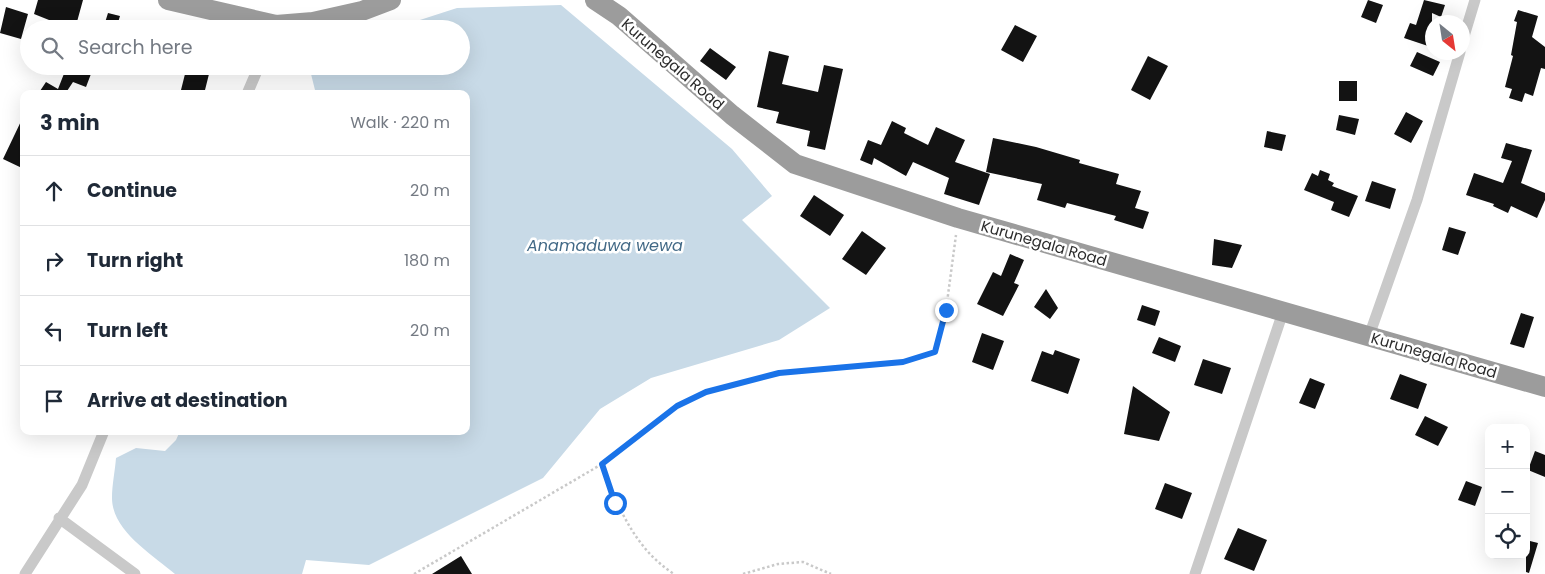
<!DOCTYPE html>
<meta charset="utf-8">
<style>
:root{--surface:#fff;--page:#f6f6f7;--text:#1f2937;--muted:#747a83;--line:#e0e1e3}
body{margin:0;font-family:Poppins,sans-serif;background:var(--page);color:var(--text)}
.controls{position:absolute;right:15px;bottom:15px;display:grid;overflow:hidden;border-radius:10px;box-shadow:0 5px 20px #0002}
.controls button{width:45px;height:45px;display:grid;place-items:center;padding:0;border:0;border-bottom:1px solid var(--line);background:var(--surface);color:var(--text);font:25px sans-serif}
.compass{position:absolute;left:1425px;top:15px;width:45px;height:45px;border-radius:50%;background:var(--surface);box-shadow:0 5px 20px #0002;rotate:150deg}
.stop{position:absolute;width:15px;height:15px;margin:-11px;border:4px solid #1a73e8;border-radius:50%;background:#fff}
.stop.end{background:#1a73e8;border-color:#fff;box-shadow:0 1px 5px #0008}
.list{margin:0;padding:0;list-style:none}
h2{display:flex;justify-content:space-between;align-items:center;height:65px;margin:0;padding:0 20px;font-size:21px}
h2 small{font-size:16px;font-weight:400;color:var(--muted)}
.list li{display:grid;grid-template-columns:32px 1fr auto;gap:15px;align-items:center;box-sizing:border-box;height:70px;padding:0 20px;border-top:1px solid var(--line)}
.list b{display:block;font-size:19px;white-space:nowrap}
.list em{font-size:16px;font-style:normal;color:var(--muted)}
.icon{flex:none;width:28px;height:28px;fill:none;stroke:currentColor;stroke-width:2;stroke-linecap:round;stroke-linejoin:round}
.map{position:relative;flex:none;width:1545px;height:574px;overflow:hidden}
.search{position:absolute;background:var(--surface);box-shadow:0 5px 20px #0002;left:20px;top:20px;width:450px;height:55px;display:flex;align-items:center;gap:12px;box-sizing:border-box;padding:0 18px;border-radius:28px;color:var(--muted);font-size:19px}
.panel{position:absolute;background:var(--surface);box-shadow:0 5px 20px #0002;left:20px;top:90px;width:450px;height:345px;border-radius:10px}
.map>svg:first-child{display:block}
</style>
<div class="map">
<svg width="1545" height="574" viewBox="0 0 1545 574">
<rect width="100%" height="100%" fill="#fff"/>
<path fill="#c8dae7" d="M561,5l171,144 40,47 -30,24 88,88 -51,32 -128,38 -51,31 -57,69 -174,87 -63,-5 -4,14h-127c-22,-19 -63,-43 -63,-76 0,-13 3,-27 4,-40l20,-10 29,3 11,-11 4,-9h286v-337h-150l-7,-28h152v-37h-69l65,-21z"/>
<path fill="#131313" d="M38,0h45l-8,29h-14l-14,-4 2,-5 -15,-6z
M1368,0l15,5 -7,18 -15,-6z
M1424,0l21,5 -4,12 -9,-4v21l-4,12 -24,-8 6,-15 6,2z
M6,7l22,7 -7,25 -21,-6z
M1518,10l20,6 -6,21 13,10v22l-4,-1 -8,28 -8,-3 -3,9 -13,-4 3,-9 -7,-2 8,-31 -2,-1 6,-33 -3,-1z
M108,13l12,3 -4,13h-13z
M1015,25l22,11 -14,26 -22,-12z
M710,48l26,19 -10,13 -26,-19z
M769,51l20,5 -7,28 36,8 6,-27 19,4 -18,81 -18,-4 3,-15 -34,-8 3,-11 -22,-5z
M1417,52l23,10 -7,14 -23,-10z
M1148,56l20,10 -18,34 -19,-10z
M67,66h27l-8,21 -13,-5 -8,12h-27l8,-12 12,7z
M187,66h24l-7,28h-24z
M1339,81h18v20h-18z
M1406,112l17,9 -12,22 -17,-9z
M24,115v54l-21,-10z
M1339,115l20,4 -4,16 -19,-5z
M892,121l14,7 -2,5 24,12 8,-18 29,13 -10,22 35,12 -11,31 -35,-11 5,-16 -36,-16 -7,14 -32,-18 -2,7 -12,-5 8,-20 13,5z
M1267,131l19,4 -4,16 -18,-4z
M993,138l43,9 44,13 -1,3 40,11 -3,10 25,7 -6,17 14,4 -6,17 -29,-9 2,-4 -49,-13 -2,5 -28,-8 5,-16 -56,-12z
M1506,143l26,7 -11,33 24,10v7l-8,18 -26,-12 -3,7 -15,-7 1,-2 -28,-9 8,-22 29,10 9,-22 -11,-3z
M1320,170l10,4 -2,6 6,3 -2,3 26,10 -9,21 -18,-7 3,-8 -30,-12 8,-17 6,3z
M1372,181l24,8 -6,20 -25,-8z
M814,195l30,20 -14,21 -30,-20z
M1449,227l17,5 -8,23 -16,-5z
M862,231l24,17 -20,27 -24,-16z
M1214,239l28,6 -10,23 -20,-3z
M1010,254l14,6 -10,23 5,2 -16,31 -26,-12 16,-32 8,4z
M1046,289l12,19 -8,11 -16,-12z
M1142,305l18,6 -5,15 -18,-6z
M1521,313l13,4 -10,31 -14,-4z
M982,333l22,8 -11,29 -21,-8z
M1159,337l22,9 -6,16 -23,-9z
M1055,350l25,9 -12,35 -37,-13 11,-30 11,4z
M1203,359l28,9 -9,26 -28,-9z
M1400,374l27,10 -9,25 -28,-10z
M1310,378l15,6 -10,25 -16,-6z
M1133,386l37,26 -11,29 -35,-7z
M1425,416l23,11 -10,19 -23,-11z
M1535,451l10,4v22l-17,-7z
M1466,481l16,6 -7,19 -17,-6z
M1165,483l27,10 -10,26 -27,-10z
M1238,528l29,12 -13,31 -30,-12z
M1526,540l12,3 -9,30 -3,-1z
M461,556l11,18h-40z"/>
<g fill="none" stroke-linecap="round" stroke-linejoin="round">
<path stroke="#c9c9c9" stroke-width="2.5" stroke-dasharray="2.5 2.5" stroke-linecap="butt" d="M602,464c15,42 33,85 72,110
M414,574l188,-110 75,-57 29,-15 73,-19 124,-11 32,-10 11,-42 10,-75
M743,574l35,-10 25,-2 28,12"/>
<path stroke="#c9c9c9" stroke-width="11" d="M1462,43l13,-43
M247,94l12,-28
M1369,336l48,-136 43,-148
M59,518l76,56
M25,574l57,-89 22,-54
M1195,574l88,-262"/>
<path stroke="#9c9c9c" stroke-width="20" d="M168,0l108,25 37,-3 49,-11 29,-11
M595,0l24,16 113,99 63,49 163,54 587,169"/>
</g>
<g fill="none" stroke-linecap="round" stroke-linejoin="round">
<path stroke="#1a73e8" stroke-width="6" d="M615,503l-13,-39 75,-58 29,-14 73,-19 124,-11 32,-10 11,-42"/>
</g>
<g text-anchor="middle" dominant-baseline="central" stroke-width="5" stroke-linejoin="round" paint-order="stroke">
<g font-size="15" fill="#2c2c2c" stroke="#fff">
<text transform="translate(673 64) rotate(41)">Kurunegala Road</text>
<text transform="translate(1044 243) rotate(16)">Kurunegala Road</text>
<text transform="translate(1434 355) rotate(16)">Kurunegala Road</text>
</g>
<g font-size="16" font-style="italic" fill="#426986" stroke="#fff">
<text x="605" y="245">Anamaduwa wewa</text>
</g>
</g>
</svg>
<div class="controls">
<button>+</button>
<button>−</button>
<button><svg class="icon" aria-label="locate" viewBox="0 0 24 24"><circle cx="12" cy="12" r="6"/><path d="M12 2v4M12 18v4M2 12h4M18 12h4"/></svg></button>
</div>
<svg class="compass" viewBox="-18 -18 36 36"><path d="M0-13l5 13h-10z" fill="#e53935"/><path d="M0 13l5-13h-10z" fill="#747a83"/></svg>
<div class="stop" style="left:615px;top:503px"></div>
<div class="stop end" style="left:946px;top:310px"></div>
<div class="search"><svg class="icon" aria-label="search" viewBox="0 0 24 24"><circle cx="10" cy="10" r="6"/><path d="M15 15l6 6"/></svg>Search here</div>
<section class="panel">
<h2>3 min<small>Walk · 220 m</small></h2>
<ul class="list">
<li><svg class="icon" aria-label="ahead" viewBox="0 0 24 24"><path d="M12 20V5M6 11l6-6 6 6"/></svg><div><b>Continue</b></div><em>20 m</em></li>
<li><svg class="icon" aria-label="right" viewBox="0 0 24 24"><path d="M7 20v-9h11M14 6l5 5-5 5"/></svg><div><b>Turn right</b></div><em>180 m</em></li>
<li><svg class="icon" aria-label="left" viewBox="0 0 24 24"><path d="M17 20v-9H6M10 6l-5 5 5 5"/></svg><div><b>Turn left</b></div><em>20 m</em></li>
<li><svg class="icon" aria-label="arrive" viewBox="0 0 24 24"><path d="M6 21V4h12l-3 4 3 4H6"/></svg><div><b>Arrive at destination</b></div></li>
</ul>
</section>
</div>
